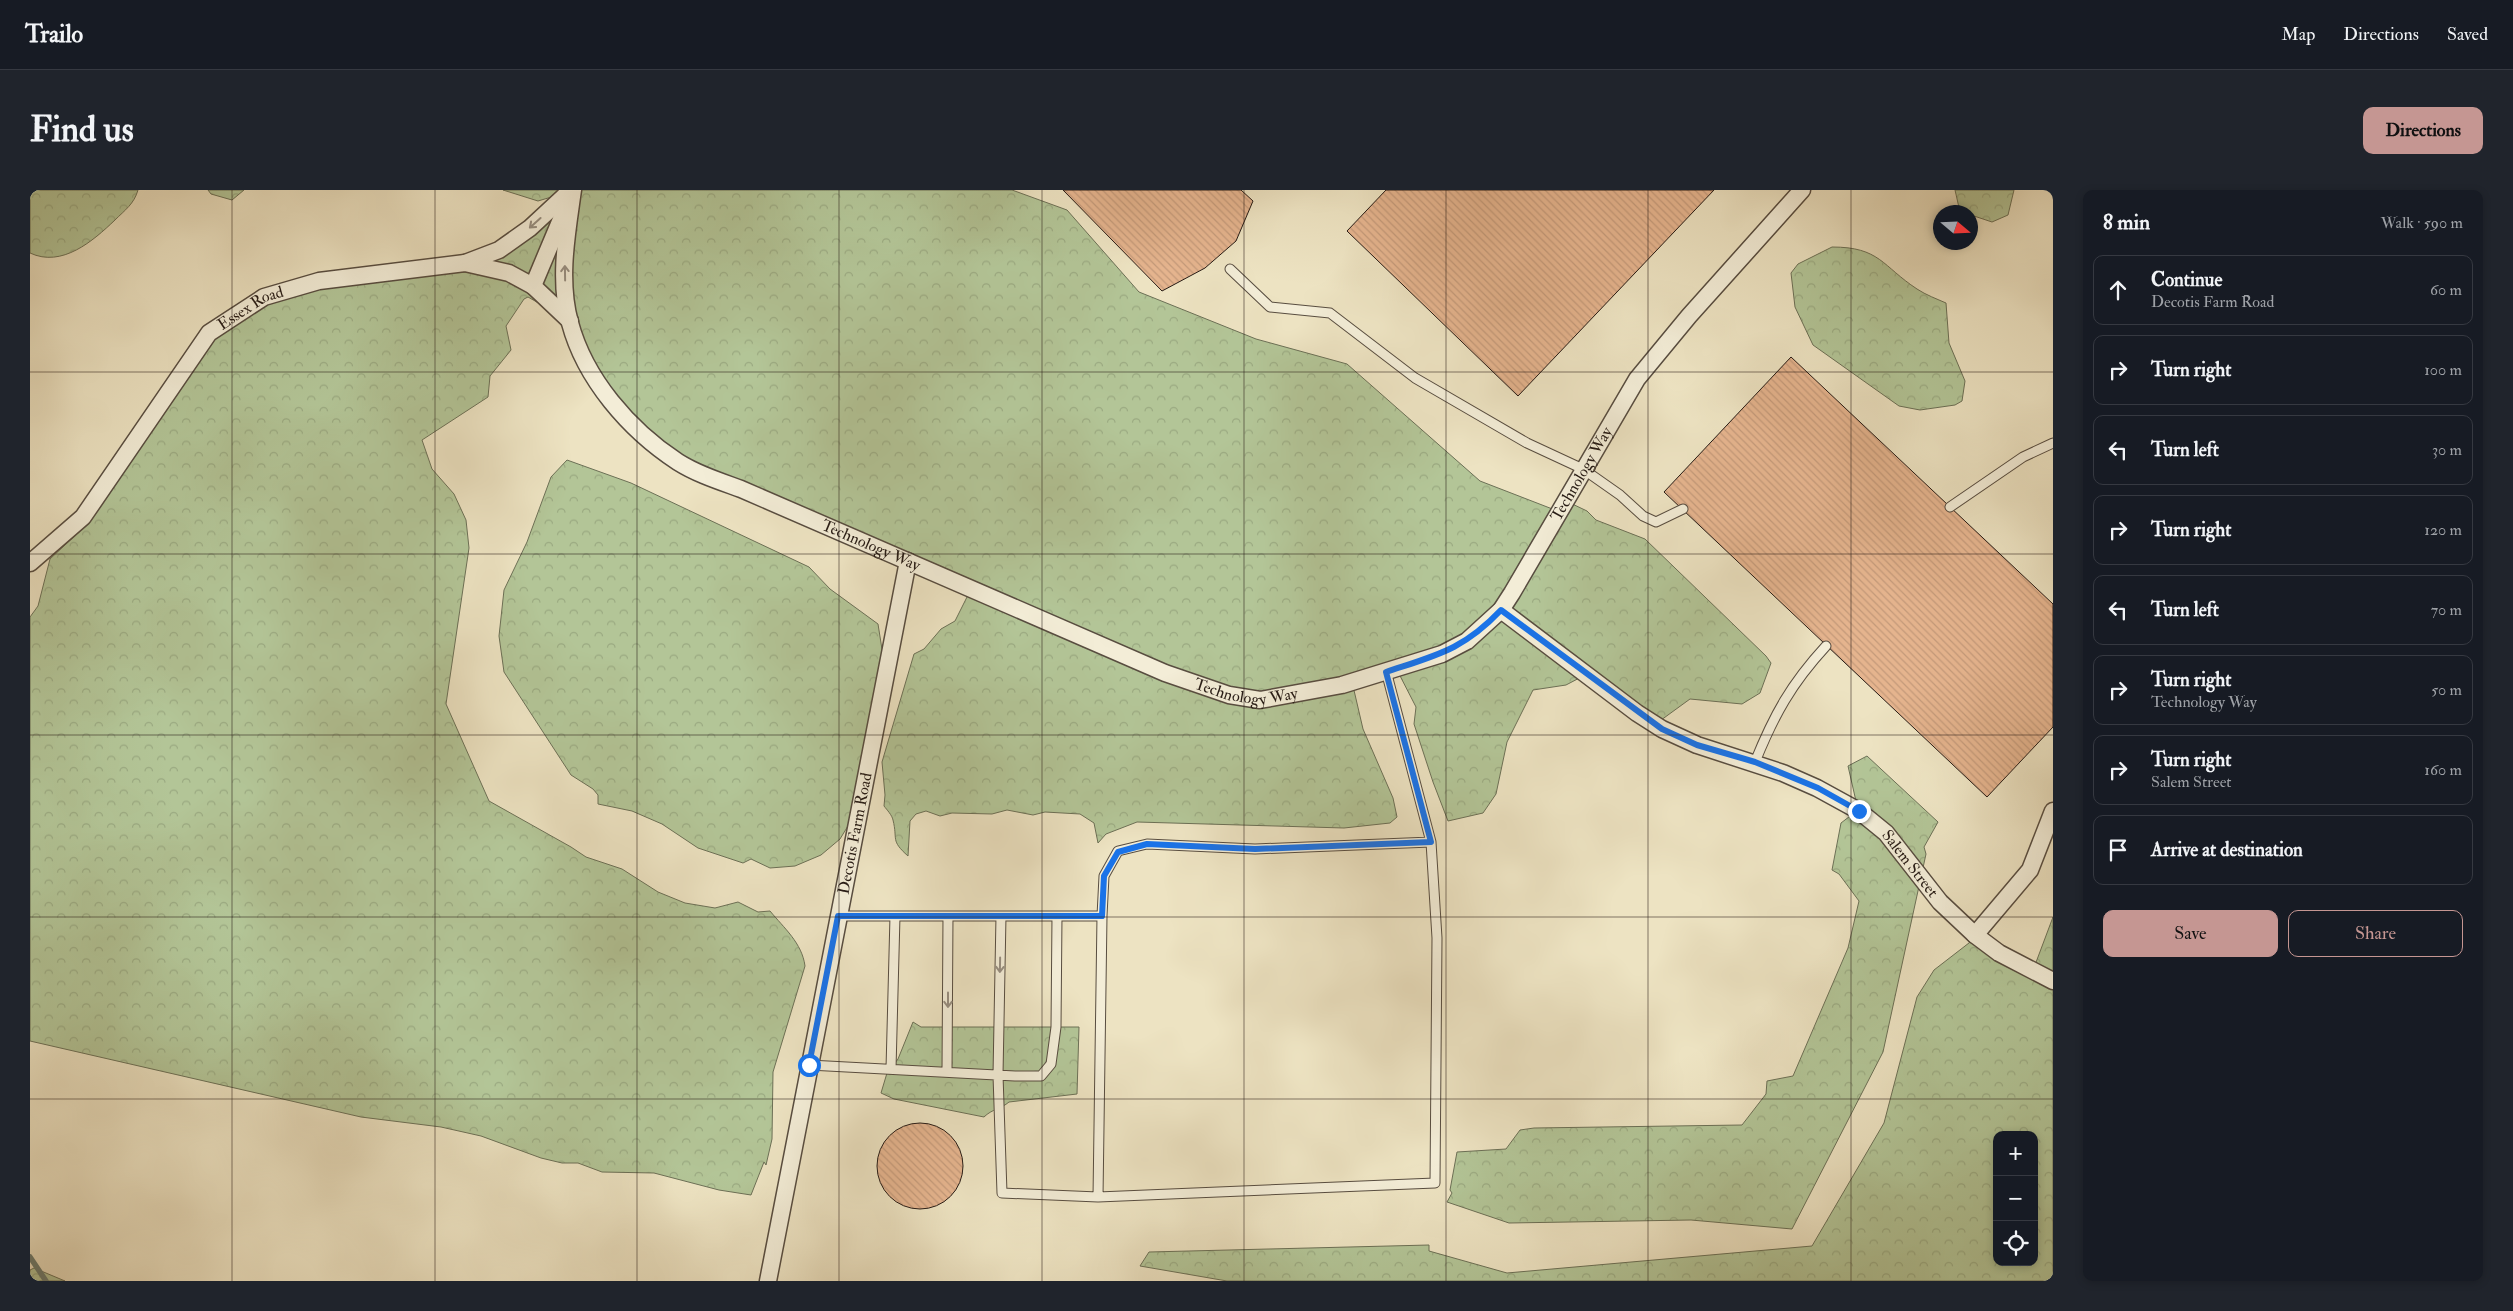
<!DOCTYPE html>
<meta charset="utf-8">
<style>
:root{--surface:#171b24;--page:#20242c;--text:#f1f3f6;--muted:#9ea1a6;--line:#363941;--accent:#c59692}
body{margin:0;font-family:"IM FELL Double Pica",serif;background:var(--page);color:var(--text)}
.controls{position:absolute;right:15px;bottom:15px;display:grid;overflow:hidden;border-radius:10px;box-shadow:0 2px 8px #0003}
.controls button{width:45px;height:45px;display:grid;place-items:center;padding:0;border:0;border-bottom:1px solid var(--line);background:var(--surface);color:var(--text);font:25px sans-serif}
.compass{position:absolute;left:1903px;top:15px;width:45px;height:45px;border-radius:50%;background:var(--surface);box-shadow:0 2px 8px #0003;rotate:109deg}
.stop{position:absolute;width:15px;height:15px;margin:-11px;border:4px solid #1a73e8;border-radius:50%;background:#fff}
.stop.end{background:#1a73e8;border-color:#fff;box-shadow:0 1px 5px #0008}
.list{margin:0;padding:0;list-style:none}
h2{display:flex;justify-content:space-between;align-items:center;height:65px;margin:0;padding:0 20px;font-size:21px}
h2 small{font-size:16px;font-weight:400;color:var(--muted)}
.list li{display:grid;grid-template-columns:32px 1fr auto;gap:15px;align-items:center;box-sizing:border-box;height:70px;margin:0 10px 10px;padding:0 10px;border:1px solid var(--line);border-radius:10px}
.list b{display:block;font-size:19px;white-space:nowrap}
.list p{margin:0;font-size:16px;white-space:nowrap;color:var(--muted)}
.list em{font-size:16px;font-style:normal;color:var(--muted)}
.actions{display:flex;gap:10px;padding:15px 20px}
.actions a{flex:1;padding:11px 0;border:1px solid var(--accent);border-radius:10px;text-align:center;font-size:18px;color:var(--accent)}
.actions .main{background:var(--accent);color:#111}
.icon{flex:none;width:28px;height:28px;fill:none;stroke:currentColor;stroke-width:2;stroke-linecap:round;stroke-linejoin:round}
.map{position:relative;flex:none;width:2023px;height:1091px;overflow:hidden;border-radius:10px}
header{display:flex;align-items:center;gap:30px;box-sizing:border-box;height:70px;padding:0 25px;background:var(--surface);border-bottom:1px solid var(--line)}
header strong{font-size:24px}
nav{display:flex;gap:28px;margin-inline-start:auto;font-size:18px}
.intro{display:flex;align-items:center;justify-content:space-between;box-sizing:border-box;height:120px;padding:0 30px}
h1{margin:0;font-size:35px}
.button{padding:12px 22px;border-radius:10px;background:var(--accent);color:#111;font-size:18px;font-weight:700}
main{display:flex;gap:30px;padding:0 30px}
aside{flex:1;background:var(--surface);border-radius:10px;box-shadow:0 2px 8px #0003}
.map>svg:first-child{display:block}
</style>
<header>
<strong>Trailo</strong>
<nav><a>Map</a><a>Directions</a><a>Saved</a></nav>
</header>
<div class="intro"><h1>Find us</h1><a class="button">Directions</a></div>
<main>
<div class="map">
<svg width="2023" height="1091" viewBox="0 0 2023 1091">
<defs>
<pattern id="forest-crowns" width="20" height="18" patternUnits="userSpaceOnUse" patternTransform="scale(1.25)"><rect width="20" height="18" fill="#b3c597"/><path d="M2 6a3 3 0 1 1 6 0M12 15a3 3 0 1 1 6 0" fill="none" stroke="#9aa981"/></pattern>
<pattern id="building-back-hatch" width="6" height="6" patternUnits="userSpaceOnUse" patternTransform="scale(1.25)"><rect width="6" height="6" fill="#e5b48e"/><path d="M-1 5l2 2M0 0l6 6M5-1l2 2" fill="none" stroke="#c49a7a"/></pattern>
</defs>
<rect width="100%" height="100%" fill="#ede3c2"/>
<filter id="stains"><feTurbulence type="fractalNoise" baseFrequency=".004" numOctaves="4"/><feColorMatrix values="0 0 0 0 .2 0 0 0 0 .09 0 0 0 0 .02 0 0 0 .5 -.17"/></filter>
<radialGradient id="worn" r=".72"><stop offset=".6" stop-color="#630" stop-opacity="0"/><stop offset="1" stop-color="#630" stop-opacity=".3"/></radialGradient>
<path fill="url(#forest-crowns)" stroke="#6c7056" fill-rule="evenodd" d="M0,0h108c-4,14 -13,20 -23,30 -22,21 -53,48 -85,33z
M178,0h36l-12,10 -21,-6z
M473,0h509l55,20 72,82 117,47 91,25 133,117 75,29 11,-9 21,10 9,9 49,19 121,117 5,7 -11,30 -18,11 -52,-5 -33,24 -70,-49 -21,11 -33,5 -26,52 -11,52 -13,19 -35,8 -15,-39 -19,-58 2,-17 -20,-39 -43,18 10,43 30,69 4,19 -7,6 -46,5 -207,-6 -31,12 -8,9 -4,-20 -14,-9 -35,-2 -12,3 -26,-5 -15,4 -40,-1 -12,3 -14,-5 -10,3 -6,7 -2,35c-18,-16 -10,-16 -15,-36 -1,-5 -6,-10 -9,-14l1,-11 -3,-33 32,-108 10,-5 17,-20 14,-8 15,-30 -283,-125 -54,-43 -75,-109 -30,-17 -4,2 -18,27 5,24 -21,26 -2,21 -66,43 10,29 22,25 12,26 3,28 -23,156 43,97 82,46 15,10 36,12 36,23 27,11 30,5 23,-6 20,10 12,-1c14,17 32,32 35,55l-32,106 -1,67 -6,26 -2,-3 -13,33 -32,-5 -65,-17 -52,-1 -24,-9h-16l-21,-5 -60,-22 -40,-9 -80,-10 -331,-76v-424l8,-11 12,-47 31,-29 91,-139 61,-77 94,-29 154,-16 94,-79 -37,11z
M1925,0h59l-6,25 -16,7 -21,-7 -1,-3h-10z
M1802,57c48,0 50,19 85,42 9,6 20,10 29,14l3,40 16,38 -3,20 -7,4 -35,5 -21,-4 -86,-61 -18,-38 -4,-34 7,-9z
M537,270l64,23 178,84 21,22 48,35 6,38 -33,159 -11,18 -19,16 -26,11 -25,2 -19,-9 -8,4 -45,-15 -36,-24 -30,-13 -34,-7v-9l-5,-6 -22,-14 -67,-103 -5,-36 5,-46 23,-48 24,-65z
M1837,566l71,66 -14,25 2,7 -43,198 -91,177 -101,-9 -182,3 -62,-21 5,-9 -2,-3 7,-38 49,-3 14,-19 14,-2 208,-3 24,-31 1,-13 26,-5 55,-128 11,-47 -20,-27 -7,-4 9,-47 17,-13 -10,-44z
M2023,727v364h-826l-87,-15 9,-14 280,-7v6l78,22 305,-27 72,-123 33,-126 17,-27 44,-34 54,37zM1967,945h37v127h-37z
M883,832l8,5h158l-2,67 -68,8c-8,7 -17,7 -25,15l-90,-18 -13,-6 6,-20 11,-14z
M4,1078l31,13h-35v-11z"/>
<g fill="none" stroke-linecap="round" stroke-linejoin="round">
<path stroke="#6c7d71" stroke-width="5.5" d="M0,1067l16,24"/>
</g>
<path fill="url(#building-back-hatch)" stroke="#261b15" d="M1033,0h178l12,11 -17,40 -31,27 -43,23z
M1356,0h328l-196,206 -171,-165z
M1761,167l262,247v123l-66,70 -323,-305z
M847 976a43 43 0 1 1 86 0a43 43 0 1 1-86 0Z"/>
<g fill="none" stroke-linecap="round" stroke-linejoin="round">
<defs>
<path id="service" d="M1200,79l40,38 60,6 85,65 112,65 56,26 37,26 23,21 13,6 27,-13
M1920,317l73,-50 30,-14
M1725,572c19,-47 36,-78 71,-116
M808,726h264l2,-40 14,-25 29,-7 108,5 176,-7
M971,726l-3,159 4,118 96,4 4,-281
M779,875l206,11h26l10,-12 5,-37 1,-111
M861,879l4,-153
M917,882l1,-156
M1068,1007l337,-14 2,-245 -6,-96 -45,-171"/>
<g id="minor">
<path id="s1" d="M543,0c-6,43 -15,90 -3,133 15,56 59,107 108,139 19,12 41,19 63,27l424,184 64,22 31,5 82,-15 100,-31 25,-13 34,-31 11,-17 125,-214 52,-63 113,-126"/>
<path d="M435,73l34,-13 31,-22 41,-38"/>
<path d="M503,96l31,-74"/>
<path id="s2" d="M0,373l53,-46 126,-184 55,-36 55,-16 146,-18 44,10 24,13 37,35"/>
<path id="s3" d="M1471,420l136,103 25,16 35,16 86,28 34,15 42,23 27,22 54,69 35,33 24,18 54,28"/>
<path d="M1945,745l55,-65 23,-59"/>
<path id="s4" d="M738,1091l140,-720"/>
</g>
</defs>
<use href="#service" stroke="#584d40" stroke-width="11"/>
<use href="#minor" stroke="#584d40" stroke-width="19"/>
<use href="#service" stroke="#f3edd7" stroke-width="9"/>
<use href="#minor" stroke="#f3edd7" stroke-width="16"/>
</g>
<defs><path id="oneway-shaft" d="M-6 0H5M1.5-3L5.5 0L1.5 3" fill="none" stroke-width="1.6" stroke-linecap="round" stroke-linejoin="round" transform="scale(1.25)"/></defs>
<g stroke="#978e80">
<use href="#oneway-shaft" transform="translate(505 33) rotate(138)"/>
<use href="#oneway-shaft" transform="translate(535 83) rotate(-91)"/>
<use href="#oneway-shaft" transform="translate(970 775) rotate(91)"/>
<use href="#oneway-shaft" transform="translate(918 810) rotate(90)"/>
</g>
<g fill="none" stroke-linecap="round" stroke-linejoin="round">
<path stroke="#1a73e8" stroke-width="6" d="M779,875l29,-149h264l2,-40 14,-24 29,-8 108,5 176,-7 -45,-170c51,-17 77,-22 115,-62l161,119 35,16 58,17 63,26 41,23"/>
</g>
<path fill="none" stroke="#261b15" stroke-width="1" stroke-opacity="0.55" d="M202,0v1091M405,0v1091M607,0v1091M809,0v1091M1012,0v1091M1214,0v1091M1416,0v1091M1618,0v1091M1821,0v1091M0,182h2023M0,364h2023M0,545h2023M0,727h2023M0,909h2023"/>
<g text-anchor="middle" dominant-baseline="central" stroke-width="4" stroke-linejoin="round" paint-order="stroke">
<g font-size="16" fill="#261b15" stroke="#f3edd7">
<text stroke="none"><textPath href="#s2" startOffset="342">Essex Road</textPath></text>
<text stroke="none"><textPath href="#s1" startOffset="1364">Technology Way</textPath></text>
<text stroke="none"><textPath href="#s1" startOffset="524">Technology Way</textPath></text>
<text stroke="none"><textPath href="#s1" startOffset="929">Technology Way</textPath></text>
<text stroke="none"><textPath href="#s4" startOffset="456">Decotis Farm Road</textPath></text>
<text stroke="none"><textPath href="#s3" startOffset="488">Salem Street</textPath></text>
</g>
</g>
<rect width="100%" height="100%" filter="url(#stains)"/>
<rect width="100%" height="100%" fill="url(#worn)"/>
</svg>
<div class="controls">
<button>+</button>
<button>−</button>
<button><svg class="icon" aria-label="locate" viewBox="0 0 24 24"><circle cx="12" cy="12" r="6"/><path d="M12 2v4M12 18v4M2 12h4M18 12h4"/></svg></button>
</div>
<svg class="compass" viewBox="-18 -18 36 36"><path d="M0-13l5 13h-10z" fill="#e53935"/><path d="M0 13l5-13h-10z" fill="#9ea1a6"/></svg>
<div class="stop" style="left:779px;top:875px"></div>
<div class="stop end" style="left:1829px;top:621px"></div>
</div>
<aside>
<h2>8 min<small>Walk · 590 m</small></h2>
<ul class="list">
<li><svg class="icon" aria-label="ahead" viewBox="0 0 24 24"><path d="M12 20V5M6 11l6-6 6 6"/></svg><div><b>Continue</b><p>Decotis Farm Road</p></div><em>60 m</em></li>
<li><svg class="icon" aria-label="right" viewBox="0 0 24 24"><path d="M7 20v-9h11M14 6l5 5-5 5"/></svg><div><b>Turn right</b></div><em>100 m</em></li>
<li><svg class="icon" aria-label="left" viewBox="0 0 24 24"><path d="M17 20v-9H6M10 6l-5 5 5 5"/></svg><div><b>Turn left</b></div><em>30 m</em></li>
<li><svg class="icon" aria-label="right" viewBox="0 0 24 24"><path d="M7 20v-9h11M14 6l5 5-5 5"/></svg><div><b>Turn right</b></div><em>120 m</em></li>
<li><svg class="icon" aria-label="left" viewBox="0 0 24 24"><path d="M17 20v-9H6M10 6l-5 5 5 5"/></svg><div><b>Turn left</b></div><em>70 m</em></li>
<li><svg class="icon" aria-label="right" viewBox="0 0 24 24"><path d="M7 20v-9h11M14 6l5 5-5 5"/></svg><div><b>Turn right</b><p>Technology Way</p></div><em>50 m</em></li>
<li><svg class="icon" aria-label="right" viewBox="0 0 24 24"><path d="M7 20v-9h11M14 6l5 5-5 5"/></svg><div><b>Turn right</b><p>Salem Street</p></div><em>160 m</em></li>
<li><svg class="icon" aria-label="arrive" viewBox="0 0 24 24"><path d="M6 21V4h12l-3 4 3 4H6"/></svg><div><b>Arrive at destination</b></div></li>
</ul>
<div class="actions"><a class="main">Save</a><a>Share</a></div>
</aside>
</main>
